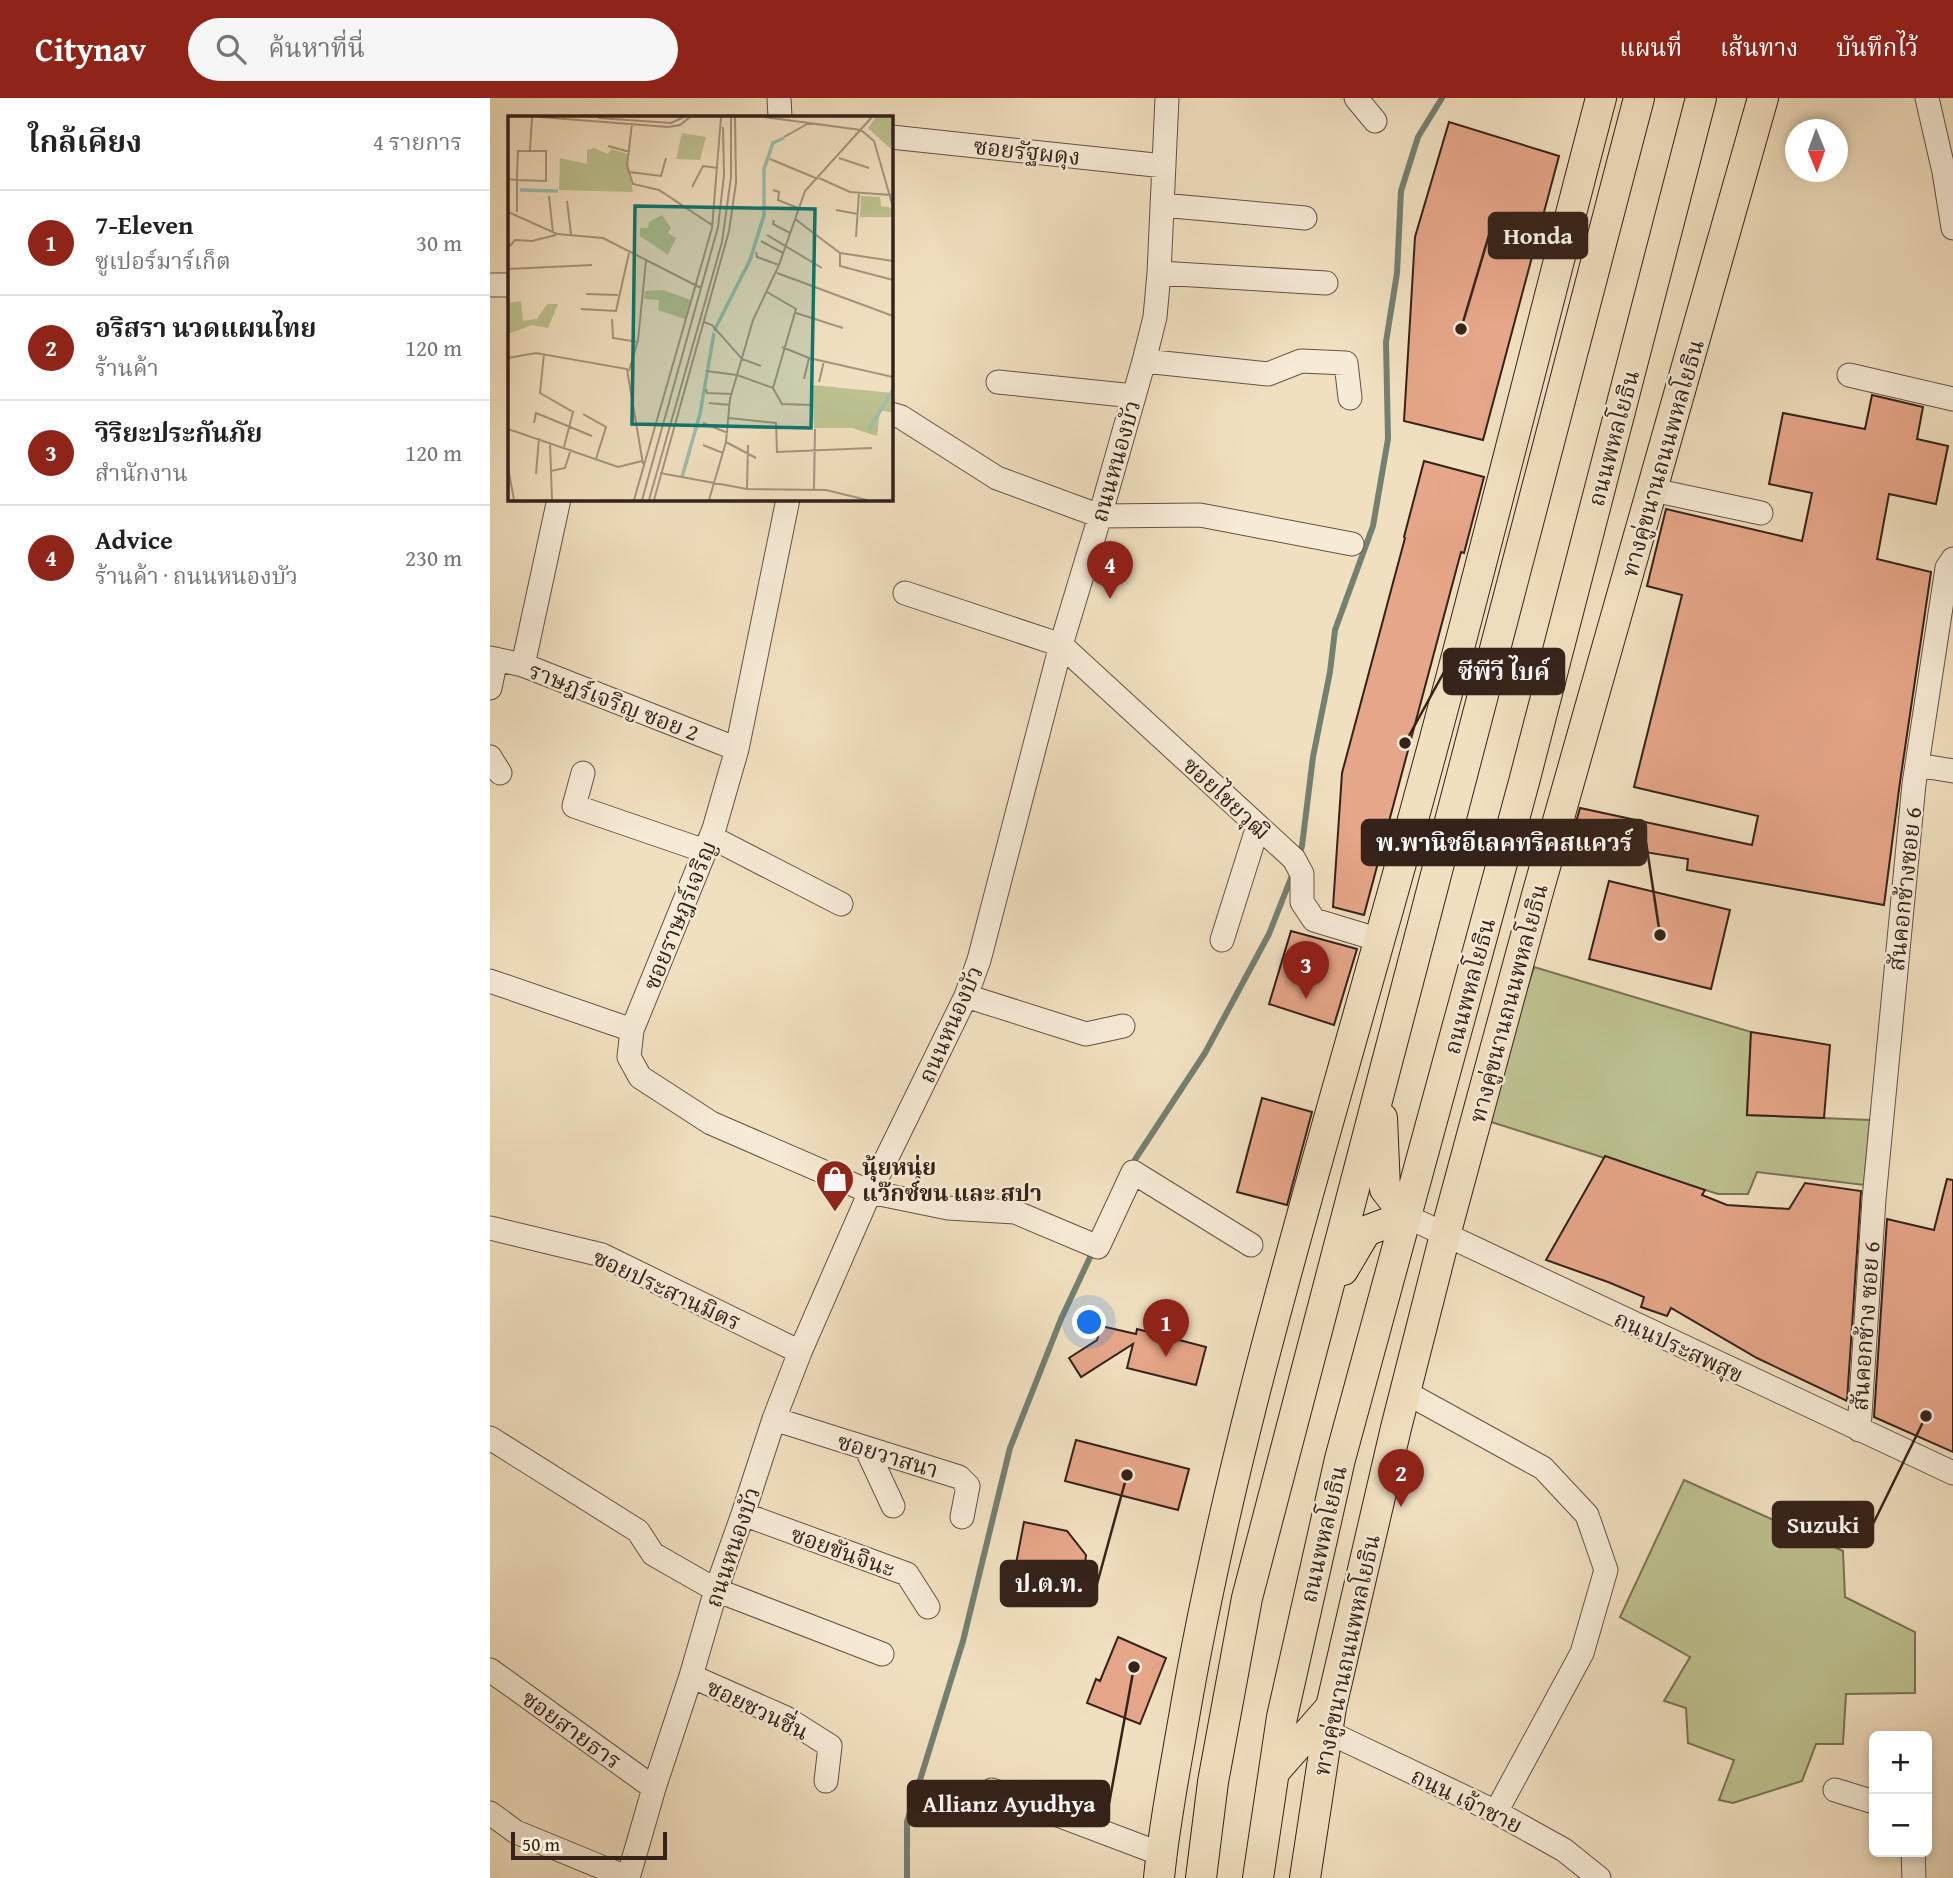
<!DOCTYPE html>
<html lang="th">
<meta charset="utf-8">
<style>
:root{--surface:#fff;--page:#f6f6f6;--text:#222;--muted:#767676;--line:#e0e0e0;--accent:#8f2418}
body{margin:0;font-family:"Gentium Book Plus","Noto Serif Thai",serif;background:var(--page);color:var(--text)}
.controls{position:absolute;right:21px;bottom:21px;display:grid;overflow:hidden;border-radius:10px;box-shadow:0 4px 10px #0003}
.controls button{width:63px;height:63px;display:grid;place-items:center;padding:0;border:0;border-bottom:2px solid var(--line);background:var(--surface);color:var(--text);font:35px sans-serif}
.compass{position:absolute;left:1295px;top:21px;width:63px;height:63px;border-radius:50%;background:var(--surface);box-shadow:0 4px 10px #0003;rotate:179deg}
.scale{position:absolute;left:21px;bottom:18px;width:156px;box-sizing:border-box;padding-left:7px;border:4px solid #35221a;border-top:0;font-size:19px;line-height:24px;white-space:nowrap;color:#35221a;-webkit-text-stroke:5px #f6ebd6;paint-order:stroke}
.you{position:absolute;left:600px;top:1225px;width:24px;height:24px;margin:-18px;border:5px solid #fff;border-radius:50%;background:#1a73e8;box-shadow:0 0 0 10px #1a73e833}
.badge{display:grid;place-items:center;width:46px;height:46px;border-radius:50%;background:var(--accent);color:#fff;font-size:23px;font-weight:700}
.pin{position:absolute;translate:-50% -58px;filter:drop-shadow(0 2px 4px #0008)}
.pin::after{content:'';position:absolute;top:37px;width:24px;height:21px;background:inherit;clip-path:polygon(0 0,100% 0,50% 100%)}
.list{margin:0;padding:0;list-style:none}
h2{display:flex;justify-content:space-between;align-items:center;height:91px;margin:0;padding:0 28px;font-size:30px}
h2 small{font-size:23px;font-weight:400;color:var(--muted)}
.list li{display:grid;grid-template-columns:46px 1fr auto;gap:21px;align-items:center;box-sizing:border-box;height:105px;padding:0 28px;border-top:2px solid var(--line)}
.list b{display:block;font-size:26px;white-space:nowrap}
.list p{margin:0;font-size:23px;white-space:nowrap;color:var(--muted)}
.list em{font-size:23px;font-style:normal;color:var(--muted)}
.icon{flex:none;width:38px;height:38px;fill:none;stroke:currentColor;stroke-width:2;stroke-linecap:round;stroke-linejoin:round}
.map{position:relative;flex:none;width:1463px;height:1780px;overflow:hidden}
header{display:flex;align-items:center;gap:42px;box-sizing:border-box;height:98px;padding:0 35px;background:var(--accent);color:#fff}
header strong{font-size:33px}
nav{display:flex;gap:38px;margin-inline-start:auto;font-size:24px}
.search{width:490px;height:63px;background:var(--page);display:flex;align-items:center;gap:18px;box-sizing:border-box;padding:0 24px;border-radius:38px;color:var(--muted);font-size:26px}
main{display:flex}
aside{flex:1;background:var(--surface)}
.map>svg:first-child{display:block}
</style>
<header>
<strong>Citynav</strong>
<div class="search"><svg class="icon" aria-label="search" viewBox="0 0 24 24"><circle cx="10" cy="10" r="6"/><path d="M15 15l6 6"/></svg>ค้นหาที่นี่</div>
<nav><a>แผนที่</a><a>เส้นทาง</a><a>บันทึกไว้</a></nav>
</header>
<main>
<aside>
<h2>ใกล้เคียง<small>4 รายการ</small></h2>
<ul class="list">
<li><span class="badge">1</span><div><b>7-Eleven</b><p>ซูเปอร์มาร์เก็ต</p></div><em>30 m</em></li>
<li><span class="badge">2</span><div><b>อริสรา นวดแผนไทย</b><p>ร้านค้า</p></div><em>120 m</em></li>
<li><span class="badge">3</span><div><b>วิริยะประกันภัย</b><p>สำนักงาน</p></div><em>120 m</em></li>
<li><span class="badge">4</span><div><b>Advice</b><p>ร้านค้า · ถนนหนองบัว</p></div><em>230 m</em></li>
</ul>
</aside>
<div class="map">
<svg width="1463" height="1780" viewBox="0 0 1463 1780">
<rect width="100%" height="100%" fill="#f1e0c0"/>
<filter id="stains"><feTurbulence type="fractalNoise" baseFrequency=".00286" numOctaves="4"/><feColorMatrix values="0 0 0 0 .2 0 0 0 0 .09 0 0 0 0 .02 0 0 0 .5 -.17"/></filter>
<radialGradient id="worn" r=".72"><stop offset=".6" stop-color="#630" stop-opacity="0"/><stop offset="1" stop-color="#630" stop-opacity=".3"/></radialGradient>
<path fill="#bdc190" stroke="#797255" stroke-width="2" d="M1044,869l217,65 -4,83 123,5 -6,65 -107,-13 -9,22h-30l-233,-74z
M1194,1382l159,71 2,46 70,35v61l-69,1 -3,50h-27l-14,37 -69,22 -14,-3 15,-40 -46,-17 -2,-35 -22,-7 26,-44 -70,-40z"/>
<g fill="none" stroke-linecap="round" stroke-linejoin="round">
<path stroke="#738072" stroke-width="6" d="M809,757l3,-9 11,-89 17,-85 5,-42 38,-104 15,-87 -2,-97 11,-69 4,-82 17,-54 24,-39
M641,1070l5,-10 69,-105 64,-119 24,-61
M417,1780v-56l56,-181 47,-193 51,-129 32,-68"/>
</g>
<path fill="#e6a689" stroke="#35221a" stroke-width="2" d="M959,24l110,34 -76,284 -79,-19 11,-184z
M1382,297l51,12 -6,32 31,7 -12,58 -47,-10 -12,65 54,13 -31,210 -16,123 -197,-35 1,-11 -117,-19 9,-32 172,37 6,-29 -124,-29 48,-192 -35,-9 19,-77 136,32 10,-48 -43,-9 14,-71 82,16z
M934,363l60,16 -20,76 -3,-1 -97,363 -31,-8 9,-134 63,-235 -1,-1z
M1119,783l121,29 -19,79 -122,-30z
M801,833l66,18 -23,76 -65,-21z
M1261,934l79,13 -6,73 -77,-3z
M772,1000l50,14 -25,93 -50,-13z
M1115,1058l100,34 -3,5 25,10 62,4 16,-26 56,8 -14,210 -90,-43 -86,-50 -4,8 -26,-9 3,-10 -36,-15 -62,-22z
M1457,1081l6,1v272l-79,-35 13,-198 47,11z
M611,1228l35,8 1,-5 69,18 -10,38 -69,-17 6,-24 -52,33 -12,-19 28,-18z
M586,1342l113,29 -11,41 -113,-29z
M534,1424l43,9 19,24 -4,35 -68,-16z
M628,1539l48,21 -26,66 -53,-21 9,-24 4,2z"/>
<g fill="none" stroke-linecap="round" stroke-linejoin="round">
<defs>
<path id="minor" d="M289,0l1,19
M866,0l19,23
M1437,0l17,74 9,56
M401,39l273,29
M672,107l143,13
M669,175l167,10
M2,187h17
M654,263l124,13 33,-13 45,2 4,35
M1359,277l104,24
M508,284l136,14
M401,316l10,3 96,61 103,38 100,-1 152,29
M1163,392l108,23
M298,401l-51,250 -23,80 -82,201 -3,27 11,20 71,46 159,69 78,16 67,4 83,35 35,-75 118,73
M415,495l156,52 233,214 8,15v28l12,18 66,20
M0,560l33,7 214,84
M33,567l36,-166
M0,590l6,-29
M0,659l10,16
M1427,667l36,6
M93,675l-9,33 131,45
M221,739l130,67
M732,842l36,-114
M0,883l142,49
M476,898l120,38 37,-8
M916,1118l547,257
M0,1130l112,27 198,97
M915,1294l138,76 44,47 19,55 -24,83 -86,159
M284,1321l185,58 9,9 -6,31
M1369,1332l15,-231 40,-415 33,-216 6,-9
M0,1340l148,93 15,23 63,36 166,64
M376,1350l27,58
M253,1416l164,60 21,33
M0,1572l164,118
M201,1578l95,42 44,28 -4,35
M838,1634l168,80 68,38 35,28
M502,1692l169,64
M1345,1692l39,12
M0,1715l26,19 112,46
M1423,1754l1,26
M138,1780l26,-90 37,-112 25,-86 27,-76 31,-95 26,-67 70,-160 96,-196 13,-36 82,-315 39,-129 44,-155 11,-44 4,-44 8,-175"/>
<path id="major" d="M892,1020l3,71 21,27
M853,1172l23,-39 40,-15
M784,1674l57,-65
M669,1780c5,-52 15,-103 24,-155 45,-264 123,-520 195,-778 80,-281 149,-564 223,-847
M711,1780l12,-96 34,-184 392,-1500
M768,1780l24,-161 58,-258 184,-677 177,-684
M815,1780l26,-171 65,-279 49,-193 92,-340 226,-797"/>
</defs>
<use href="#minor" stroke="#645244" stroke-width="25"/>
<use href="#major" stroke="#35221a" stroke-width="32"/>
<use href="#minor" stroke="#f6ebd6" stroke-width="23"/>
<use href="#major" stroke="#f1e0c0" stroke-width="30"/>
</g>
<defs>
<symbol id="shop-pin" viewBox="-11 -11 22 30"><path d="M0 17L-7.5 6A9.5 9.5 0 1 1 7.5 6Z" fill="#8f2418" stroke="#f6ebd6"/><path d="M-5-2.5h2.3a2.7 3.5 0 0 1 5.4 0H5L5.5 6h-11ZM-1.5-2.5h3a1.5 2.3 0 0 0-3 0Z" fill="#fff"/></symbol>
</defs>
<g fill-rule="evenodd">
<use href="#shop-pin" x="323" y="1059" width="44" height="60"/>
</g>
<g text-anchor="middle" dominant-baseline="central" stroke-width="5" stroke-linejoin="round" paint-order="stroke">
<g font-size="23" fill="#35221a" stroke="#f6ebd6">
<text transform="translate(537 53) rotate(6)">ซอยรัฐผดุง</text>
<text transform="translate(1123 340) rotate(-75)">ถนนพหลโยธิน</text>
<text transform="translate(1172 360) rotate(-74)">ทางคู่ขนานถนนพหลโยธิน</text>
<text transform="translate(625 363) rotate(-74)">ถนนหนองบัว</text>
<text transform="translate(124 603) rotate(21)">ราษฎร์เจริญ ซอย 2</text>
<text transform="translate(737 700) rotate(43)">ซอยไชยวุฒิ</text>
<text transform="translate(1414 791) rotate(-84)">สันคอกช้างซอย 6</text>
<text transform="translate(189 817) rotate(-68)">ซอยราษฎร์เจริญ</text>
<text transform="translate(979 888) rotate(-75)">ถนนพหลโยธิน</text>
<text transform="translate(1018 905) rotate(-75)">ทางคู่ขนานถนนพหลโยธิน</text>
<text transform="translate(460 926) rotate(-66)">ถนนหนองบัว</text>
<text transform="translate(177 1191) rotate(25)">ซอยประสานมิตร</text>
<text transform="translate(1375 1228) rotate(-86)">สันคอกช้าง ซอย 6</text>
<text transform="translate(1189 1248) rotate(25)">ถนนประสพสุข</text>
<text transform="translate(398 1357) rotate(17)">ซอยวาสนา</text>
<text transform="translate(833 1436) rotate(-77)">ถนนพหลโยธิน</text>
<text transform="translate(242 1449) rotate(-71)">ถนนหนองบัว</text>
<text transform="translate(353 1453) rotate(20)">ซอยขันจินะ</text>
<text transform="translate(856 1557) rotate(-78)">ทางคู่ขนานถนนพหลโยธิน</text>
<text transform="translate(268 1611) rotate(26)">ซอยชวนชื่น</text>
<text transform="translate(82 1631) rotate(36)">ซอยสายธาร</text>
<text transform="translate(977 1702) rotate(26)">ถนน เจ้าชาย</text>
</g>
<g font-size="23" font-weight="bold" fill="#35221a" stroke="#f6ebd6" text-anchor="start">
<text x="372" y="1068">นุ้ยหนุ่ย<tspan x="372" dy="26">แว๊กซ์ขน และ สปา</tspan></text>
</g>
</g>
<g transform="translate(18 18)">
<rect width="385" height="385" fill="#f1e0c0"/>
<path d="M368,1h17v34l-25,-23zM174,17l24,4 -6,23 -24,-1zM86,32l14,6 3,-5 16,5 6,38 -74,-2 1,-32 27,6v-14zM353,80l19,1 1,9 11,2 1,9h-33zM154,99l9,13 -3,5 8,5 -8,17 -28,-19v-8h8l1,-6zM155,174l28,10 -6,19 -27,-9 1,-10 -15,-1 1,-8zM13,185l2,20 14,-2 10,-15h11l-10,24 -16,-3 -24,9v-31zM304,269l81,8v20l-13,-3 -3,26 -25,-8h-38z" fill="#bdc190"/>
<path fill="none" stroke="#9cbeac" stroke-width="3.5" d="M12,74l38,1M206,215l36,-71 14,-45v-46l9,-26 11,-5M361,313l24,-39M174,361l18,-63 14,-81"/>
<path fill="none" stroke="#a6947e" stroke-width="2" d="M32,1l128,10 12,-2 10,-8M256,1l97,13 13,11 19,66M90,2l73,5 13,-6M124,8l-5,42 6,18 26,6 53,35M276,21l25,-14M100,30l22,6M22,34l2,-33M331,42l30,10M262,43l48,20M121,56l32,4 5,-18M311,62l31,14 41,3M0,63l9,1 29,1v-30h-28l-1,23v38M184,71l11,-21 15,2M265,74l6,2 -1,8 20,8M41,80l4,37M59,85l4,33M328,94l22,4M0,96l49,22 46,4 98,50M287,103l45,34v13l53,14M266,104l-1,4 17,9M259,119l55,33M348,121l3,-44M253,125l22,12M0,132l7,-8 17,1 24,-6M248,136l1,5 22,8M332,137l53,8M0,153l84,-4M269,157l116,43M78,178l32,1M73,193l35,2 13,-58M288,197l47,15M104,203l1,19 25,4M196,206l8,3 30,34 19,7M274,231l27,11 84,19M36,238l-4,39 33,19 -9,35M0,242l28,-5 91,16 16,95M121,255l9,-31 8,-79M198,255l31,4 36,13 23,-79 -29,-17M296,263l5,-21M311,266l5,-21M265,272l9,16 30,1M198,273l1,4 25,1M201,287l21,2M75,298l23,13 -10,32M221,302l47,5 1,29 95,-4M26,307l2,-10 56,23M195,307l25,10M0,313l110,38 24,-6M218,326l30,16M42,327l2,57M195,329l20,8M0,351l6,33M43,355l14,-3 6,-19M152,357l87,16 79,1 41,10M28,358l3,-36M239,373l1,-44M306,373l1,-60M126,384l78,-272 9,-111M134,384l76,-273 6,-52 -1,-48M141,384l73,-258 9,-65v-60M146,384l75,-269 7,-48 -1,-66M201,384l17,-58 4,-43 23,-79 26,-55 26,-74 67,-74"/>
<path fill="#0f766e" fill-opacity="0.15" stroke="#0f766e" stroke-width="3.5" d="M127,90l180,3 -4,219 -179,-4z"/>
<rect width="385" height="385" fill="none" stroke="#35221a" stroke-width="3.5"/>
</g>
<path fill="none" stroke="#35221a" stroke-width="2.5" d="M971 231L999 137M915 645L954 574M1170 837L1156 744M1436 1318L1383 1426M637 1377L607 1486M644 1569L619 1706"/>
<g fill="#35221a" stroke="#f6ebd6" stroke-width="2.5">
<circle cx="971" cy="231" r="7"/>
<circle cx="915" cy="645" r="7"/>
<circle cx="1170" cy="837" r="7"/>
<circle cx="1436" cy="1318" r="7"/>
<circle cx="637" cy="1377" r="7"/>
<circle cx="644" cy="1569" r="7"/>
</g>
<g fill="#35221a" stroke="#35221a" stroke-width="2.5">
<rect x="999" y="115" width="98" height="45" rx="7"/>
<rect x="954" y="551" width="120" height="45" rx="7"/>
<rect x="872" y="722" width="284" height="45" rx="7"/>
<rect x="1283" y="1404" width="100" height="45" rx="7"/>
<rect x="511" y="1463" width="96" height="45" rx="7"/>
<rect x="418" y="1683" width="201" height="45" rx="7"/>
</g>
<g font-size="24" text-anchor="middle" font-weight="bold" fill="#fff">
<text x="1048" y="146">Honda</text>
<text x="1014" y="582">ซีพีวี ไบค์</text>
<text x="1014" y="753">พ.พานิชอีเลคทริคสแควร์</text>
<text x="1333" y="1435">Suzuki</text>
<text x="559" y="1494">ป.ต.ท.</text>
<text x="519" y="1714">Allianz Ayudhya</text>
</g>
<rect width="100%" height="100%" filter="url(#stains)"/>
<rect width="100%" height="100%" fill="url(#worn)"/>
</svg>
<div class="controls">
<button>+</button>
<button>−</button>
</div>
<svg class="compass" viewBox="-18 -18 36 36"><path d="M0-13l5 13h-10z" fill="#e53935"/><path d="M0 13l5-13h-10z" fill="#767676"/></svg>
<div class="scale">50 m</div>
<div class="you"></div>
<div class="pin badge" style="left:676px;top:1259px">1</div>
<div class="pin badge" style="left:911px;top:1409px">2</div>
<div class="pin badge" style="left:816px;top:901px">3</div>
<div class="pin badge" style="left:620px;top:501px">4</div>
</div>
</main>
